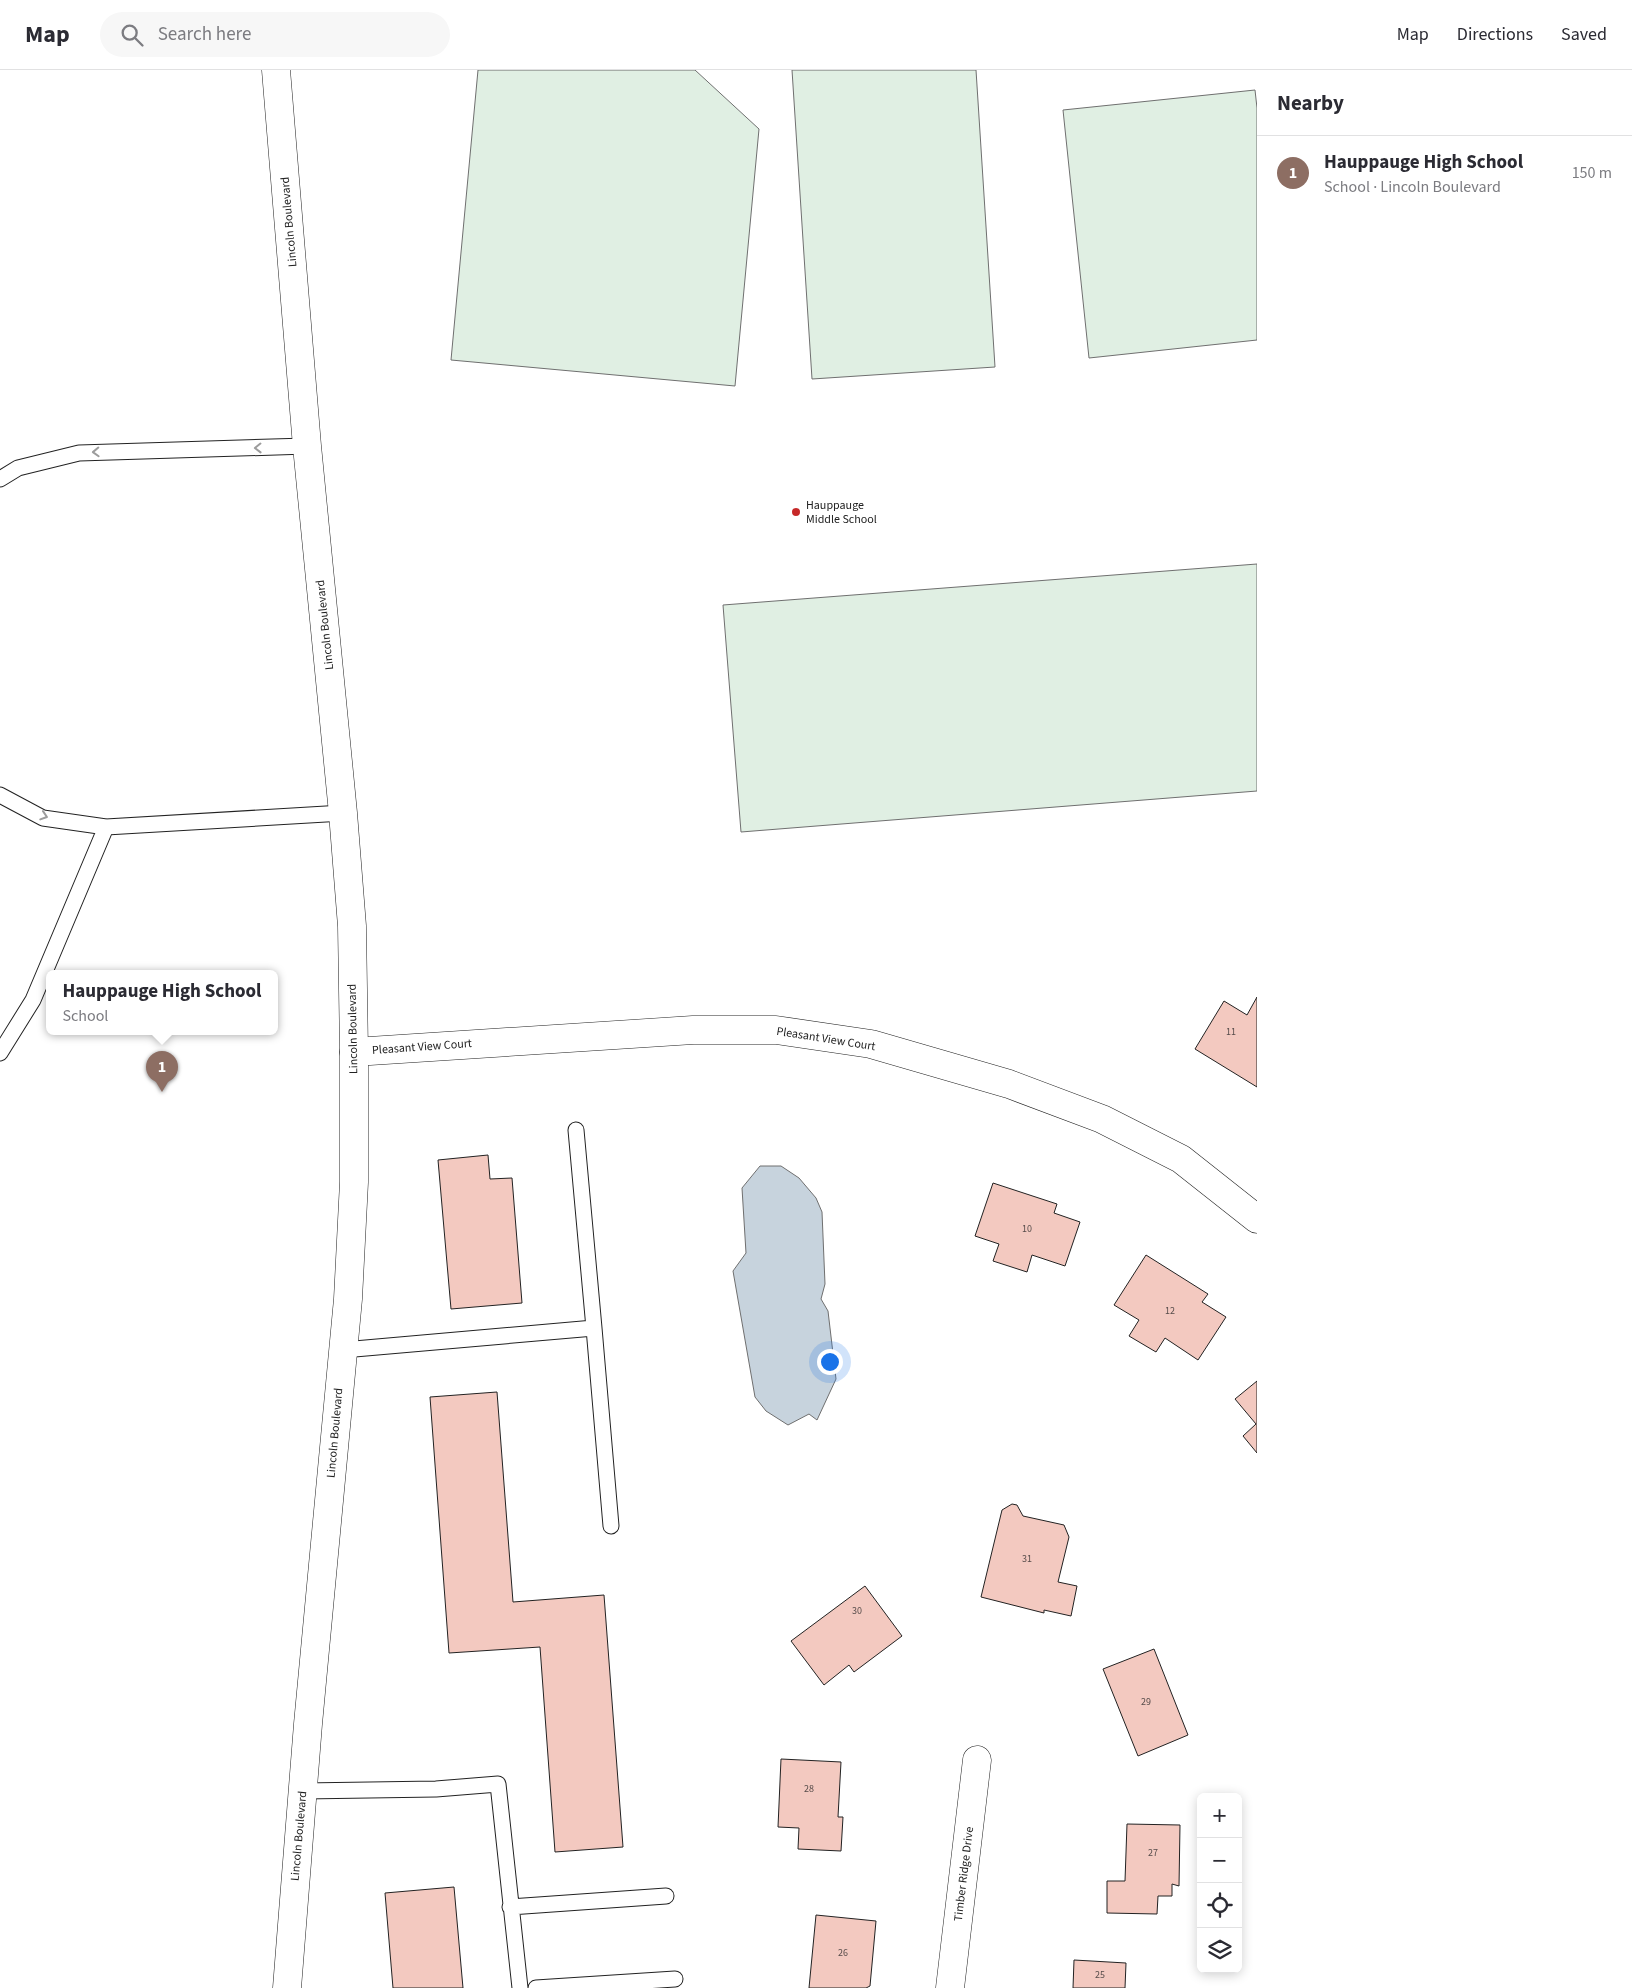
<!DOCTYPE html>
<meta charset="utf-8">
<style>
:root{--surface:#fff;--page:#f7f7f7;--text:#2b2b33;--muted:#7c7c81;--line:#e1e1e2;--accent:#2563eb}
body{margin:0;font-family:"Source Sans 3",sans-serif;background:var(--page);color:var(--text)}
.controls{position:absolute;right:15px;bottom:15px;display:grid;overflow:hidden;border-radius:8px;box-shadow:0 2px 12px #0003}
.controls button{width:45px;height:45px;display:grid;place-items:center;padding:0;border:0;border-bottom:1px solid var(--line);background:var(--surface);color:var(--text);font:25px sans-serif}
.you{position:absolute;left:829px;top:1291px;width:18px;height:18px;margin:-12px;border:4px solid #fff;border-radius:50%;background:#1a73e8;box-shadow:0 0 0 8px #1a73e833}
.badge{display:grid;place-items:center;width:32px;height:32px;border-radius:50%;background:var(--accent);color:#fff;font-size:16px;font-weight:700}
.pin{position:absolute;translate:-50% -41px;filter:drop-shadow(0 1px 2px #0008)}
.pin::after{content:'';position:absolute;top:26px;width:18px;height:15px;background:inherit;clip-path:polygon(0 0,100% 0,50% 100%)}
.popup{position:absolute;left:46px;top:900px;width:232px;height:65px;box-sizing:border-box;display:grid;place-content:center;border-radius:8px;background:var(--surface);filter:drop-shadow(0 1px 4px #0005);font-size:16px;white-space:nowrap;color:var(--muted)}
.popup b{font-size:19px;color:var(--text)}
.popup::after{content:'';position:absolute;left:50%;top:100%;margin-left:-10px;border:10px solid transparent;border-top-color:var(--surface)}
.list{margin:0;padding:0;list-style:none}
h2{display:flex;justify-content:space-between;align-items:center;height:65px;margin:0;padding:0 20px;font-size:21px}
h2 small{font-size:16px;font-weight:400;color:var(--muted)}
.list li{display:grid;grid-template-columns:32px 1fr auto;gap:15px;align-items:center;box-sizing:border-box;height:75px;padding:0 20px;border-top:1px solid var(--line)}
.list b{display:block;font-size:19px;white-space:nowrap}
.list p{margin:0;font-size:16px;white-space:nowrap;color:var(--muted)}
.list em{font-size:16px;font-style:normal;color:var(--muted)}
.icon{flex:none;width:28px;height:28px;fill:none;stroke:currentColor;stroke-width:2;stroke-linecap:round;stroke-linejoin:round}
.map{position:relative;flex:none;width:1257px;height:1918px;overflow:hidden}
header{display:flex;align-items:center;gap:30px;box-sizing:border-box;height:70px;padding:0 25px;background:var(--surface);border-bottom:1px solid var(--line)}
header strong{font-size:24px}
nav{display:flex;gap:28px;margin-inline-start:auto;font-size:18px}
.search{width:350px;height:45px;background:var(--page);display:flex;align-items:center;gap:12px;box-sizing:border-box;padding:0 18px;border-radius:28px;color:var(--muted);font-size:19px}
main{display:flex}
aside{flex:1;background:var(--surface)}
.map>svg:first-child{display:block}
</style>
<header>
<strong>Map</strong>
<div class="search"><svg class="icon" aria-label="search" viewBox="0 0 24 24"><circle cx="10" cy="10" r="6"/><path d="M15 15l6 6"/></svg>Search here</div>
<nav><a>Map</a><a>Directions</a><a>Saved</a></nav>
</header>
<main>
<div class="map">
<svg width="1257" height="1918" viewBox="0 0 1257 1918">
<rect width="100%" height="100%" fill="#fff"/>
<path fill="#e0efe3" stroke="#6f6f6f" d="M478,0h217l64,59 -24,257 -284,-26z
M792,0h184l19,297 -183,12z
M1255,20l2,18v232l-168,18 -26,-248z
M1257,494v227l-516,41 -18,-227z"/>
<path fill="#c7d3dd" stroke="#6f6f6f" d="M760,1096h21l18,12 17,20 6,14 3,72 -4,15 7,12 8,68 -19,41 -8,-6 -21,11 -22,-14 -11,-14 -22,-126 13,-18 -4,-65z"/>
<path fill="#f3c9c0" stroke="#222" d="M1257,927v90l-62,-38 29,-48 23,14z
M488,1085l2,24 22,-1 10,125 -71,6 -13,-149z
M993,1113l64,21 -3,9 26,9 -15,44 -33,-11 -5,17 -34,-11 6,-17 -24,-8z
M1146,1185l62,39 -6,8 24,15 -28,43 -33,-22 -9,14 -27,-16 10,-16 -25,-15z
M1257,1311v72l-14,-17 13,-12 -21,-25z
M497,1322l16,210 91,-7 19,252 -68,5 -15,-205 -91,6 -19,-256z
M1012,1434l5,1 6,11 41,9 5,12 -11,45 19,4 -6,30 -27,-6v3l-63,-16 21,-87z
M865,1516l37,50 -48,36 -5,-7 -25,20 -33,-44z
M1154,1579l34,86 -50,21 -35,-87z
M781,1689l60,3 -3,55h5l-2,34 -43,-2 1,-21 -21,-1z
M1127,1754l53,1 -1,61 -7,-2v12h-14l-1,18 -50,-1v-32h18z
M454,1817l9,101h-70l-8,-95z
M816,1845l60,6 -6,65 -4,2h-57z
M1074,1890l52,3 -1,25h-52z"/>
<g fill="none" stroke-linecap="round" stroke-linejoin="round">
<defs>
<path id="service" d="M0,409l18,-11 61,-15 228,-7
M0,725l43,23 63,9 237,-14
M0,983l33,-53 73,-173
M576,1060l18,198
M343,1280l251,-22 17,198
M303,1721l133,-2 62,-5 22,204
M510,1837l156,-11
M536,1918l139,-9"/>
<path id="minor" d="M354,982l339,-22h83l95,14 138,40 93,35 79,40 76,60
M950,1918l27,-228"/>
<path id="tertiary" d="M276,0l31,376 36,367 9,113 2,126v130l-6,117 -40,425 -21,264"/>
</defs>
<use href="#service" stroke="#222" stroke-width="17"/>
<use href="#minor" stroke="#222" stroke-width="29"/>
<use href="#tertiary" stroke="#222" stroke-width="29"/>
<use href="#service" stroke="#fff" stroke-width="15"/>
<use href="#minor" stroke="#fff" stroke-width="28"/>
<use href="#tertiary" stroke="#fff" stroke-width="28"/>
</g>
<defs><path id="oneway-chevron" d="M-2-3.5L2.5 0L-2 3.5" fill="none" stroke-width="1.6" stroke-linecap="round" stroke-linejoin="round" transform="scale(1.25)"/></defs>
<g stroke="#9c9c9c">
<use href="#oneway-chevron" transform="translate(258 378) rotate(179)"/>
<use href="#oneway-chevron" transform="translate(96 382) rotate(178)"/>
<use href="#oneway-chevron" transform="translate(44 746) rotate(18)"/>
</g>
<circle fill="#c62828" stroke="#fff" stroke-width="2" cx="796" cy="442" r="5"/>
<g text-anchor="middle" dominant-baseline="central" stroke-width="4" stroke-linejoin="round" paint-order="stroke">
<g font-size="10" fill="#564c4a">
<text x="1231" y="962">11</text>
<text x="1027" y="1159">10</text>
<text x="1170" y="1241">12</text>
<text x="1027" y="1489">31</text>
<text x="857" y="1541">30</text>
<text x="1146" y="1632">29</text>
<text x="809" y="1719">28</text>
<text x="1153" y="1783">27</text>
<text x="843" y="1883">26</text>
<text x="1100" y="1905">25</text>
</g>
<g font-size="12" fill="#222" stroke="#fff">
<text transform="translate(289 152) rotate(-95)">Lincoln Boulevard</text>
<text transform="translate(325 555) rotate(-96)">Lincoln Boulevard</text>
<text transform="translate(353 959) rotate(-91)">Lincoln Boulevard</text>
<text transform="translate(826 969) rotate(9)">Pleasant View Court</text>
<text transform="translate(422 977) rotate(-4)">Pleasant View Court</text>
<text transform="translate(335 1363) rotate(-85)">Lincoln Boulevard</text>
<text transform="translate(299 1766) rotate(-85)">Lincoln Boulevard</text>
<text transform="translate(964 1804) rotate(-83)">Timber Ridge Drive</text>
</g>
<g font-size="12" fill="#222" stroke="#fff" text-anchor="start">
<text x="806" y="435">Hauppauge<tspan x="806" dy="14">Middle School</tspan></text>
</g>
</g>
</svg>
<div class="controls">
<button>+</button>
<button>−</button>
<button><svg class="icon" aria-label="locate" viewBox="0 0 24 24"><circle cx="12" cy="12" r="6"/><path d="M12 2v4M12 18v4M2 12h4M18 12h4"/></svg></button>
<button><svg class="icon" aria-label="layers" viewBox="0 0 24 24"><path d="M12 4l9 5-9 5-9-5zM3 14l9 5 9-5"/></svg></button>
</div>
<div class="you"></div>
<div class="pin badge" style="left:162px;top:1022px;background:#8d6e63">1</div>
<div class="popup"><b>Hauppauge High School</b>School</div>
</div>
<aside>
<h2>Nearby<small></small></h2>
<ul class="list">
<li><span class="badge" style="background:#8d6e63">1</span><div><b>Hauppauge High School</b><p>School · Lincoln Boulevard</p></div><em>150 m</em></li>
</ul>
</aside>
</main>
